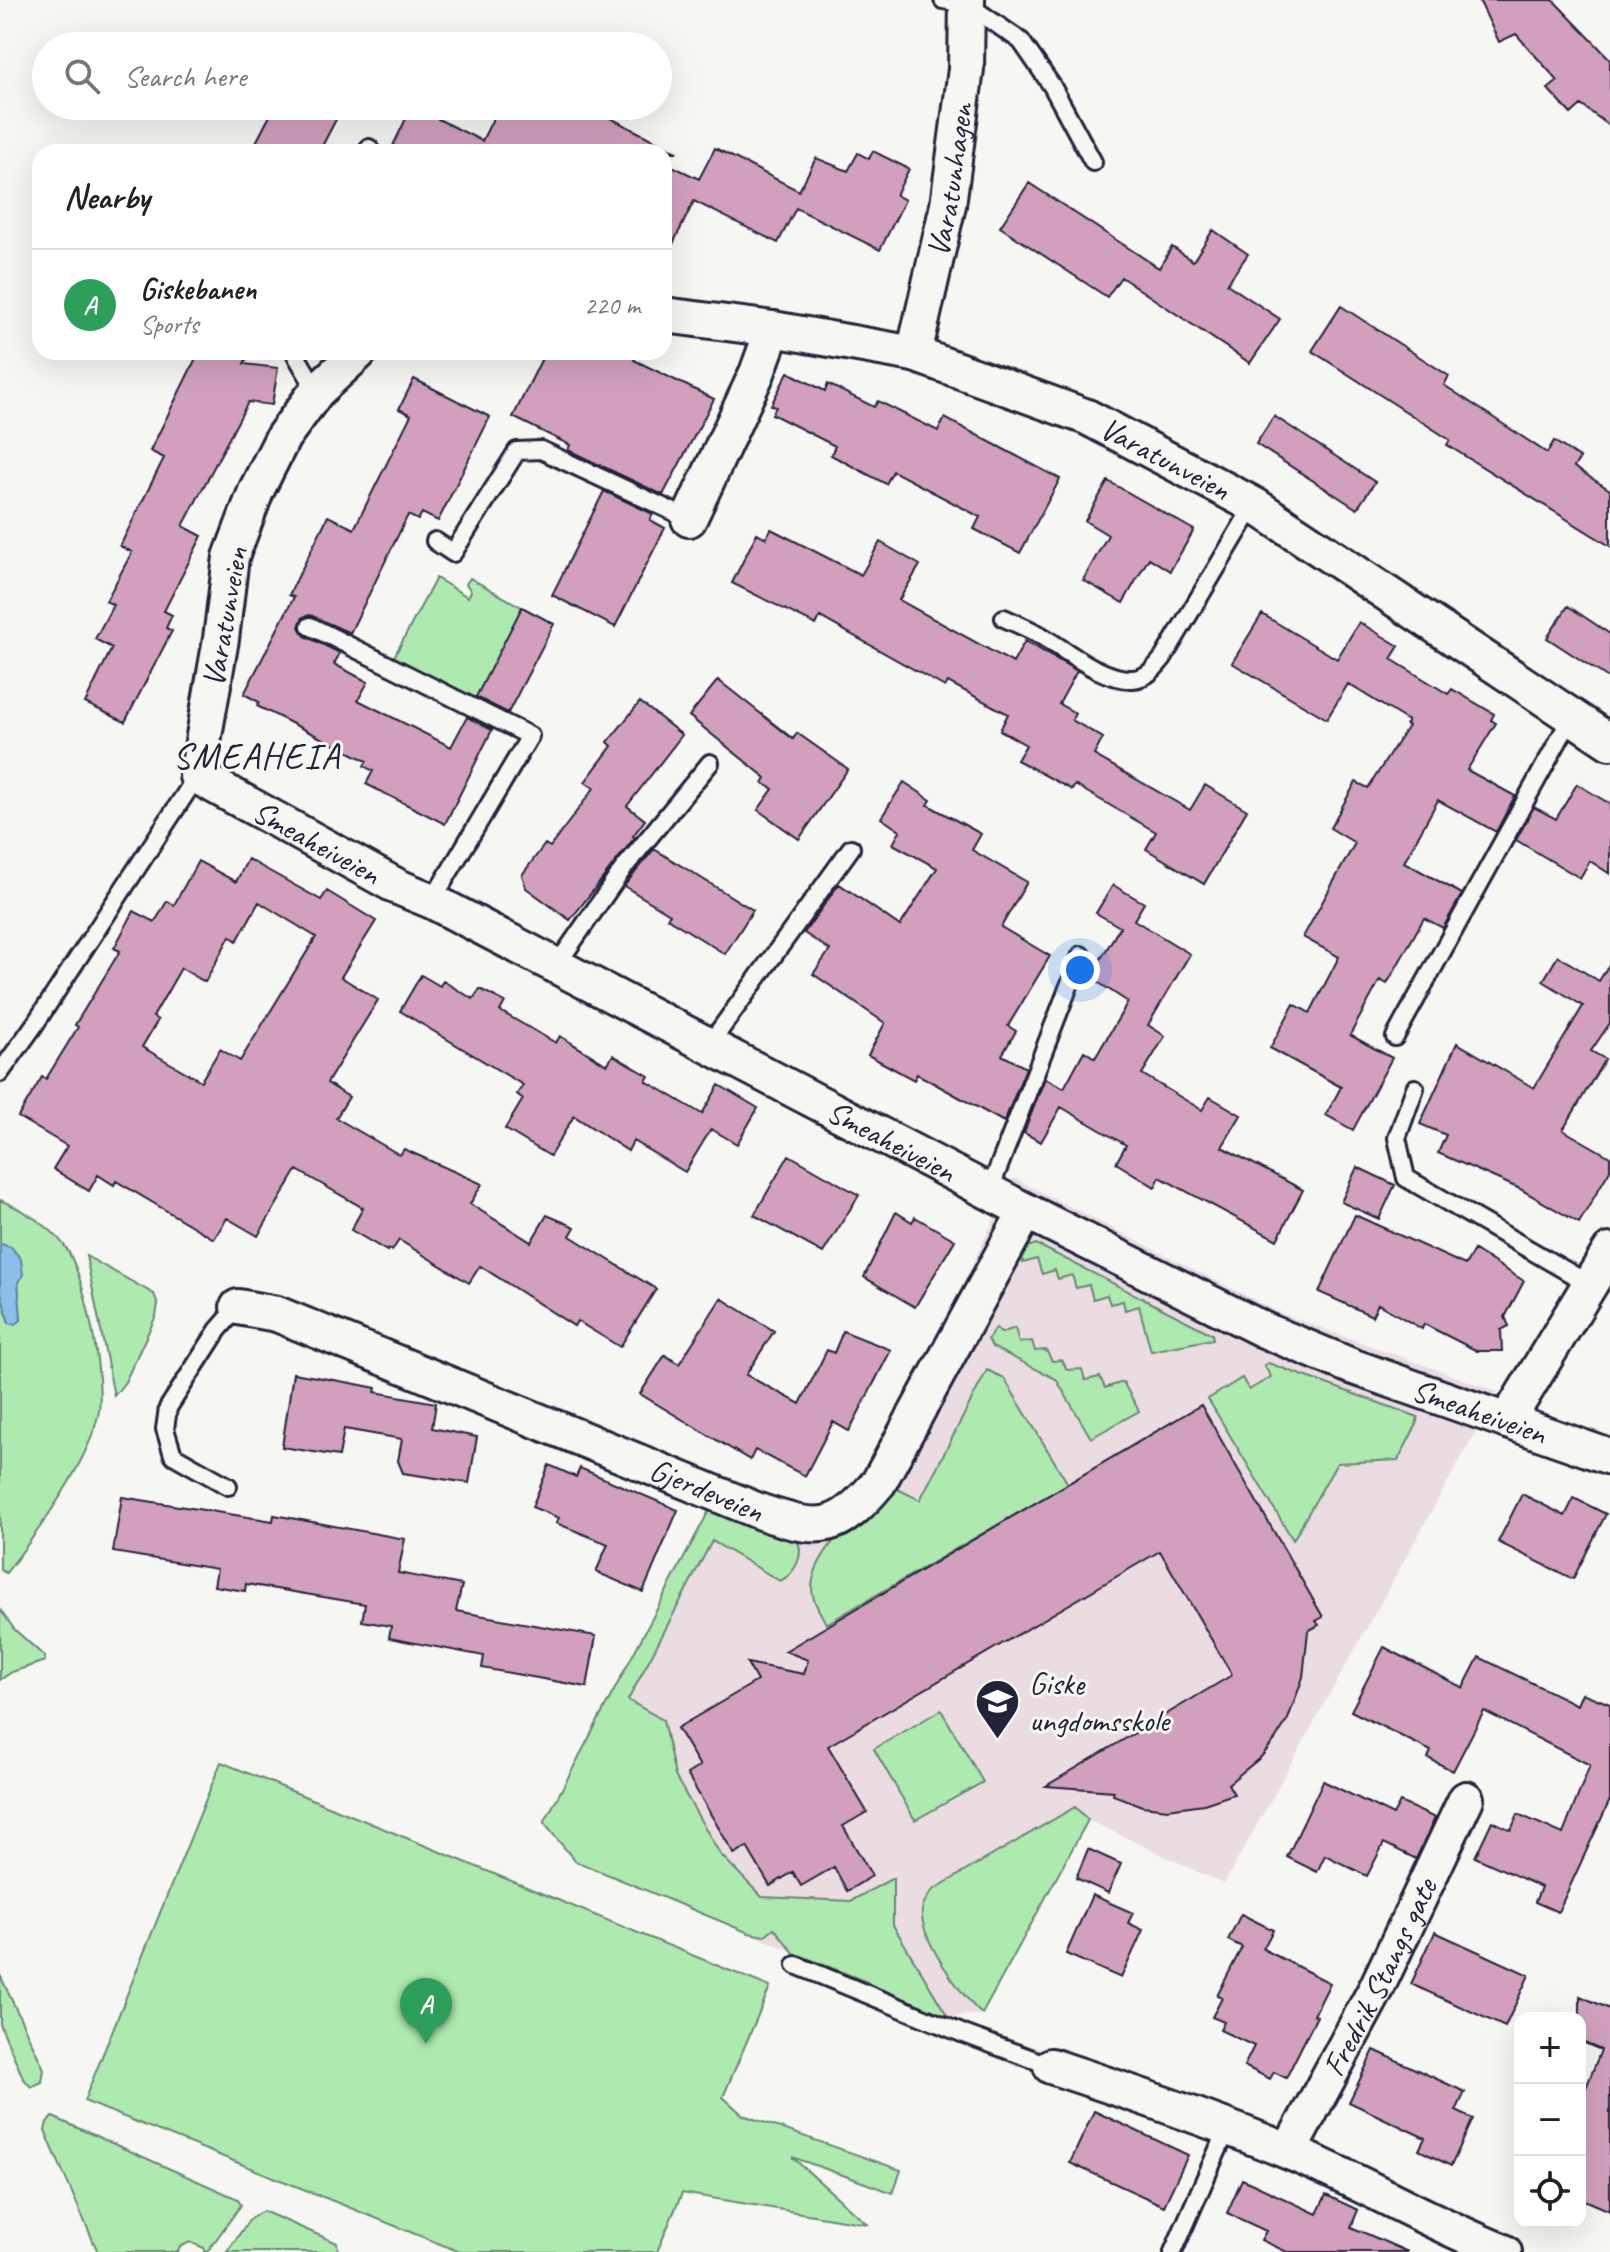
<!DOCTYPE html>
<meta charset="utf-8">
<style>
:root{--surface:#fff;--page:#f2f2f2;--text:#222;--muted:#767676;--line:#e0e0e0;--accent:#2563eb}
body{margin:0;font-family:Caveat,sans-serif;background:var(--page);color:var(--text)}
.controls{position:absolute;right:24px;bottom:24px;display:grid;overflow:hidden;border-radius:16px;box-shadow:0 8px 32px #0002}
.controls button{width:72px;height:72px;display:grid;place-items:center;padding:0;border:0;border-bottom:2px solid var(--line);background:var(--surface);color:var(--text);font:40px sans-serif}
.you{position:absolute;left:1080px;top:970px;width:28px;height:28px;margin:-20px;border:6px solid #fff;border-radius:50%;background:#1a73e8;box-shadow:0 0 0 12px #1a73e833}
.badge{display:grid;place-items:center;width:52px;height:52px;border-radius:50%;background:var(--accent);color:#fff;font-size:26px;font-weight:700}
.pin{position:absolute;translate:-50% -66px;filter:drop-shadow(0 2px 4px #0008)}
.pin::after{content:'';position:absolute;top:42px;width:28px;height:24px;background:inherit;clip-path:polygon(0 0,100% 0,50% 100%)}
.list{margin:0;padding:0;list-style:none}
h2{display:flex;justify-content:space-between;align-items:center;height:104px;margin:0;padding:0 32px;font-size:34px}
h2 small{font-size:26px;font-weight:400;color:var(--muted)}
.list li{display:grid;grid-template-columns:52px 1fr auto;gap:24px;align-items:center;box-sizing:border-box;height:112px;padding:0 32px;border-top:2px solid var(--line)}
.list b{display:block;font-size:30px;white-space:nowrap}
.list p{margin:0;font-size:26px;white-space:nowrap;color:var(--muted)}
.list em{font-size:26px;font-style:normal;color:var(--muted)}
.icon{flex:none;width:44px;height:44px;fill:none;stroke:currentColor;stroke-width:2;stroke-linecap:round;stroke-linejoin:round}
.map{position:relative;flex:none;width:1610px;height:2252px;overflow:hidden}
.search{position:absolute;background:var(--surface);box-shadow:0 8px 32px #0002;left:32px;top:32px;width:640px;height:88px;display:flex;align-items:center;gap:20px;box-sizing:border-box;padding:0 28px;border-radius:44px;color:var(--muted);font-size:30px}
.panel{position:absolute;background:var(--surface);box-shadow:0 8px 32px #0002;left:32px;top:144px;width:640px;height:216px;border-radius:24px}
.map>svg:first-child{display:block}
</style>
<div class="map">
<svg width="1610" height="2252" viewBox="0 0 1610 2252">
<rect width="100%" height="100%" fill="#f6f6f2"/>
<filter id="ink" filterUnits="userSpaceOnUse"><feTurbulence type="fractalNoise" baseFrequency=".0125" numOctaves="2"/><feDisplacementMap in="SourceGraphic" scale="16" xChannelSelector="R" yChannelSelector="G"/><feConvolveMatrix kernelMatrix="1 2 1 2 8 2 1 2 1" color-interpolation-filters="sRGB"/></filter>
<g filter="url(#ink)">
<path fill="#ebdce2" d="M1014,1178l266,135 218,79 -274,492 -136,-64 -106,194 -34,3 -24,-4 -30,-10 -27,-21 -292,-121 -31,-38 168,-318 10,-29 79,31 28,1 36,-31 24,-40z"/>
<path fill="#aeeaaf" stroke="#688675" stroke-width="2" d="M436,578l32,19 3,-6 -5,-7 4,-6 53,30 -48,91 -81,-42z
M0,1200c22,9 50,26 64,45 21,26 42,138 34,171 -11,49 -61,117 -92,157l-6,-3v-281l9,33 12,-2 -3,-38 -7,-35 -11,-3z
M1036,1244l176,90 1,5 -62,12 -12,-45 -14,4 -2,-9 -13,3 -3,-9 -14,4 -4,-14 -13,3 -4,-13 -14,4 -3,-9 -13,4 -5,-15 -14,4 -1,-6 5,-10z
M86,1256l68,38 4,10 -2,12 -31,66 -11,14z
M996,1328l5,5 14,-5 4,15 13,-2 3,10 11,-1 6,11 10,-1 5,10 15,-1 3,11 15,-3 5,11 18,-6 16,29 -48,27 -35,-59 -64,-32 -4,-8z
M1268,1363l150,54 -2,9 -18,34 -61,3 -44,77 -85,-141 34,-21 7,12 22,-13 -7,-12z
M987,1370l17,8 64,106 -242,140c-4,-9 -11,-19 -13,-28 -9,-38 52,-88 76,-111l31,15z
M712,1505l84,34c10,14 -1,35 -16,42l-68,-40 -84,159 35,20 12,56 45,78 42,43 89,4 42,-23v47l55,92 -24,-4 -30,-10 -27,-21 -73,-29 -20,-25 -10,8 -15,-3 -174,-72 -31,-38z
M0,1609l14,20 31,28v4l-33,11 -12,8z
M941,1710l42,72 -68,38 -41,-71z
M221,1762l549,225 -47,110 20,18 158,55 -8,23 -101,-36 75,67 -185,-31 -25,59h-197l-376,-151z
M1075,1807l13,13 -106,194c-19,-16 -68,-82 -59,-108 1,-5 7,-12 10,-16z
M0,1975l44,94 -2,13 -11,5 -8,-9 -23,-54z
M53,2117l185,82 3,6 -34,47h-3v-4l-14,-6 -10,5 -2,5h-80l-53,-121 2,-9z
M263,2211l74,32 1,7 -7,2h-104l23,-33z"/>
<path fill="#8ac0e8" stroke="#6081a3" stroke-width="2" d="M0,1244l11,3 10,12 2,16 -5,7 3,38 -5,4 -7,-1 -9,-34z"/>
<path fill="#d2a0bd" stroke="#22223b" stroke-width="2" fill-rule="evenodd" d="M1479,0h74l57,59v67l-29,-21 -10,9 -23,-25 10,-8 -42,-47 -17,8z
M275,106h68l-24,46h-68z
M412,106l70,35 17,-35h88l90,46h-287z
M715,148l84,43 17,-33 32,13 10,-18 11,6 4,-8 36,18 -13,26 9,5 -25,50 -84,-42 -18,35 -84,-42 -30,61v-100l35,17z
M1029,183l130,85 13,-21 21,14 20,-31 35,24 -21,30 53,35 -30,44 -129,-86 -14,20 -107,-70z
M1341,306l108,70 -5,9 103,68 7,-12 26,17 -6,9 36,23v56l-163,-101 3,-5 -138,-89z
M199,352h51l-6,12 34,4 -6,37 -24,-3 -65,124 19,10 -38,75 8,4 -6,13 6,3 -47,91 -40,-19 27,-55 -17,-9 18,-34 -7,-4 26,-49 -12,-6 44,-88 -14,-7z
M545,352h93l-4,8 80,39 -51,96 -95,-45 2,-5 -57,-28z
M788,372l37,19 3,-7 46,23 4,-6 60,30 7,-13 115,61 -40,74 -46,-24 6,-12 -87,-46 -7,13 -55,-29 4,-9 -63,-32 4,-7 -5,-2z
M414,379l76,38 -52,104 -16,-8 -4,7 -10,-5 -58,118 -40,-18 -7,2 -4,10 6,9 35,17 -6,11 34,18 -10,18 93,47 16,-30 25,13 -47,94 -79,-40 7,-13 -9,-5 3,-5 -110,-55 2,-4 -15,-8 50,-97 -5,-2 39,-79 26,13 57,-114 -12,-6z
M1274,416l101,66 -18,27 -101,-65z
M1108,481l86,49 -24,41 -21,-13 -26,45 -40,-23 25,-45 -23,-14z
M604,491l49,23 -3,6 15,8 -50,99 -63,-32z
M771,529l90,46 19,-33 40,23 -21,35 114,63 12,-22 52,30 -18,33 16,9 -3,7 31,18 -9,17 96,55 15,-25 42,25 -43,74 -58,-35 10,-17 -81,-47 -3,5 -55,-30 9,-15 -26,-15 8,-16 -60,-32 -3,5 -125,-70 -4,8 -84,-42 25,-50 9,5z
M1568,606l42,28v45l-63,-41z
M522,607l32,17 -46,89 -32,-16z
M1262,614l75,45 22,-37 40,24 -8,13 57,35 4,-5 42,25 -3,6 5,3 -29,47 48,26 -19,36 -58,-32 -34,62 58,32 -19,34 -19,-10 -37,66 -7,-4 -30,55 42,23 -39,72 -27,-15 15,-28 -71,-39 24,-44 16,9 29,-56 -36,-20 52,-94 -25,-15 26,-46 12,6 40,-62 -2,-2 2,-3 -60,-37 -21,35 -95,-56z
M718,680l75,59 4,-6 51,36 -49,70 -41,-29 15,-21 -10,-6 3,-5 -77,-62z
M640,702l42,33 -55,71 18,14 -12,16 2,1 -65,83 -44,-32 -4,-13 23,-31 5,3 44,-59 -9,-6 27,-36 -4,-4z
M904,782l27,18 -3,5 53,29 -9,16 55,32 -26,45 49,29 -42,70 8,5 -14,24 24,13 -22,54 -87,-48 -3,6 -46,-25 17,-32 -72,-49 17,-24 -26,-17 35,-49 61,42 37,-58 -44,-24 7,-13 -19,-13z
M1577,784l33,20v70l-20,-13 -10,17 -64,-38 18,-33 22,12z
M654,849l99,61 -28,44 -58,-36 3,-4 -46,-28z
M248,859l73,41 6,-9 49,30 -35,56 37,23 -51,83 22,14 -13,21 64,37 4,-6 78,35 -12,20 61,38 16,-27 28,12 -5,9 86,53 -36,58 -43,-26 -3,5 -94,-60 -11,17 -70,-43 -7,11 -4,-2 -1,2 -36,-21 12,-22 -66,-38 -39,66 -31,-18 -13,21 -98,-58 -2,4 -16,-10 -9,16 -36,-22 14,-23 -49,-29 24,-40 4,2 32,-52 -3,-2 45,-74 -6,-3 20,-37 21,11 12,-21 7,4 24,-44 38,21zM259,902l57,35 -76,124 -20,-12 -19,32 -59,-34 16,-27 -5,-3 28,-49 24,14 25,-46 7,5z
M1113,885l31,18 -10,17 56,34 -42,71 17,11 -23,38 60,36 8,-13 31,18 -19,32 81,43 -26,50 -117,-63 -5,10 -39,-24 10,-18 -65,-38 -20,35 -17,-9 21,-55 19,10 20,-37 11,7 33,-56 -38,-25 30,-50 -24,-14z
M1558,956l41,25 11,-18v60l-19,28 14,8 -42,71 47,27v13l-31,53 -59,-34 -82,-36 8,-18 -26,-11 37,-81 77,45 49,-82 -40,-25z
M421,975l19,11 3,-5 30,18 7,-10 25,13 -5,9 56,32 4,-7 47,29 6,-10 36,21 -3,5 56,33 17,-29 39,23 -21,36 -26,-15 -26,43 -52,-31 -5,10 -54,-35 -24,40 -45,-27 18,-30 -6,-5 6,-9 -123,-74z
M789,1155l70,40 -36,58 -69,-38z
M1357,1167l38,18 -16,34 -38,-17z
M896,1212l16,10 3,-5 40,23 -40,67 -51,-30z
M1355,1215l110,50 9,-15 50,31 -19,36 4,9 -8,4 1,21h-25l-53,-27 -2,5 -44,-25 -6,12 -53,-24z
M721,1298l53,33 -28,44 54,29 27,-54 7,3 9,-22 48,19 -42,81 -16,-9 -28,54 -50,-26 -5,10 -110,-66 25,-39 14,9z
M293,1373l58,10 25,5 -1,4 61,11 -4,25 45,9 -8,46 -66,-10 -5,-12 4,-22 -58,-10 -5,27 -57,-9z
M1201,1405l122,212 -7,4 3,4 -11,6 -5,46 -15,42 -13,21 -14,17 -33,27 6,10 -30,10 -36,5 -26,-3 -29,-11 1,-4 -68,-5 186,-111 -72,-124 -332,195 39,66 -24,14 29,50 -25,15 -13,-24 -33,19 -8,-14 -23,14 -23,-39 -13,7 -47,-80 13,-8 -23,-38 80,-47 -10,-18 57,11 4,-14 -23,-9z
M549,1465l27,12 4,-9 98,42 -35,82 -47,-20 12,-28 -52,-21 3,-5 -27,-11z
M1522,1494l43,22 9,-18 32,16 -33,65 -75,-37z
M122,1497l151,24 1,-6 131,24 -7,34 64,12 -6,26 140,25 -9,51 -105,-19 2,-12 -95,-18 2,-12 -29,-5 3,-17 -119,-20 -1,7 -31,-5 3,-17 -104,-17z
M1384,1647l79,41 16,-31 98,48 5,-12 28,11v96l-52,112 -23,-10 6,-15 -66,-30 17,-36 19,9 7,-16 45,20 27,-69 -106,-54 -31,60 -25,-13 3,-7 -80,-40z
M1323,1781l70,34 7,-13 35,16 -19,41 -32,-16 -17,33 -42,-21 -8,17 -30,-15z
M1088,1849l33,15 -13,29 -32,-15z
M1092,1895l41,18 -5,10 15,7 -22,48 -55,-24z
M1241,1914l32,16 -10,19 67,34 -16,32 3,1 -31,62 -12,-6 -4,7 -26,-13 10,-20 -34,-16 4,-8 -12,-5 10,-19 -5,-2 25,-49 -14,-7z
M1435,1932l94,43 -24,52 -94,-43z
M1580,1996l30,13v202l-30,-13v-95l21,-53 -21,-9z
M1374,2050l91,42 -9,19 17,8 -22,47 -32,-16 6,-12 -76,-36z
M1094,2111l94,44 -24,51 -94,-43z
M1242,2179l75,35 9,-19 32,15 -7,17 57,25h-121l-26,-12 5,-9 -39,-18z"/>
<g fill="none" stroke-linecap="round" stroke-linejoin="round">
<defs>
<path id="service" d="M943,0l24,4 54,37 31,45 41,76
M367,152l2,-4
M294,352l23,39
M435,541l18,12 64,-102 24,-1 148,69
M1004,618c11,5 23,10 34,16 25,14 65,47 95,45 14,-1 22,-11 30,-21l91,-153
M310,626l220,110 -98,165
M556,966l67,-97 87,-106
M1395,1037l176,-319
M709,1045l142,-197
M0,1073l35,-49 162,-248
M1415,1088l-18,50 9,40 183,106
M989,1192l92,-237
M228,1486l-55,-31 -8,-26 3,-21 50,-78 20,-23
M796,1965l168,69 87,32
M1173,2252l54,-123"/>
<g id="minor">
<path id="s1" d="M664,315l109,14 141,25 173,63 167,88 356,237"/>
<path id="s2" d="M359,352l-42,39 -34,46 -27,54 -25,66 -10,82 -24,137 201,111 34,14 594,310 238,119 87,36 259,91"/>
<path id="s3" d="M914,354l34,-149 18,-136 1,-69"/>
<path d="M689,519l68,-146 16,-44"/>
<path id="s4" d="M238,1307l39,7 484,198c60,20 76,20 118,-30l147,-271"/>
<path d="M1507,1421l103,-170"/>
<path d="M1051,2066c79,26 159,53 236,85 74,30 143,72 217,101"/>
<path id="s5" d="M1289,2151l87,-162 90,-190"/>
</g>
</defs>
<use href="#service" stroke="#22223b" stroke-width="22"/>
<use href="#minor" stroke="#22223b" stroke-width="40"/>
<use href="#service" stroke="#f6f6f2" stroke-width="16"/>
<use href="#minor" stroke="#f6f6f2" stroke-width="34"/>
</g>
</g>
<defs>
<symbol id="school-pin" viewBox="-11 -11 22 30"><path d="M0 17L-7.5 6A9.5 9.5 0 1 1 7.5 6Z" fill="#22223b" stroke="#f6f6f2"/><path d="M0-5L7-2L0 1L-7-2ZM-4 1L0 2.5L4 1V4Q0 6-4 4Z" fill="#fff"/></symbol>
</defs>
<g fill-rule="evenodd">
<use href="#school-pin" x="972" y="1676" width="51" height="69"/>
</g>
<g text-anchor="middle" dominant-baseline="central" stroke-width="6" stroke-linejoin="round" paint-order="stroke">
<g font-size="32" fill="#22223b" stroke="#f6f6f2">
<text stroke="none"><textPath href="#s3" startOffset="178">Varatunhagen</textPath></text>
<text stroke="none"><textPath href="#s1" startOffset="526">Varatunveien</textPath></text>
<text transform="translate(225 617) rotate(-80)">Varatunveien</text>
<text stroke="none"><textPath href="#s2" startOffset="604">Smeaheiveien</textPath></text>
<text stroke="none"><textPath href="#s2" startOffset="1252">Smeaheiveien</textPath></text>
<text stroke="none"><textPath href="#s2" startOffset="1900">Smeaheiveien</textPath></text>
<text stroke="none"><textPath href="#s4" startOffset="504">Gjerdeveien</textPath></text>
<text stroke="none"><textPath href="#s5" startOffset="196">Fredrik Stangs gate</textPath></text>
</g>
<g font-size="32" fill="#22223b" stroke="#f6f6f2" text-anchor="start">
<text x="1029" y="1683">Giske<tspan x="1029" dy="37">ungdomsskole</tspan></text>
</g>
<g font-size="36" letter-spacing="2" fill="#22223b" stroke="#f6f6f2">
<text x="257" y="756">SMEAHEIA</text>
</g>
</g>
</svg>
<div class="controls">
<button>+</button>
<button>−</button>
<button><svg class="icon" aria-label="locate" viewBox="0 0 24 24"><circle cx="12" cy="12" r="6"/><path d="M12 2v4M12 18v4M2 12h4M18 12h4"/></svg></button>
</div>
<div class="you"></div>
<div class="pin badge" style="left:426px;top:2044px;background:#2e9e5b">A</div>
<div class="search"><svg class="icon" aria-label="search" viewBox="0 0 24 24"><circle cx="10" cy="10" r="6"/><path d="M15 15l6 6"/></svg>Search here</div>
<section class="panel">
<h2>Nearby<small></small></h2>
<ul class="list">
<li><span class="badge" style="background:#2e9e5b">A</span><div><b>Giskebanen</b><p>Sports</p></div><em>220 m</em></li>
</ul>
</section>
</div>
